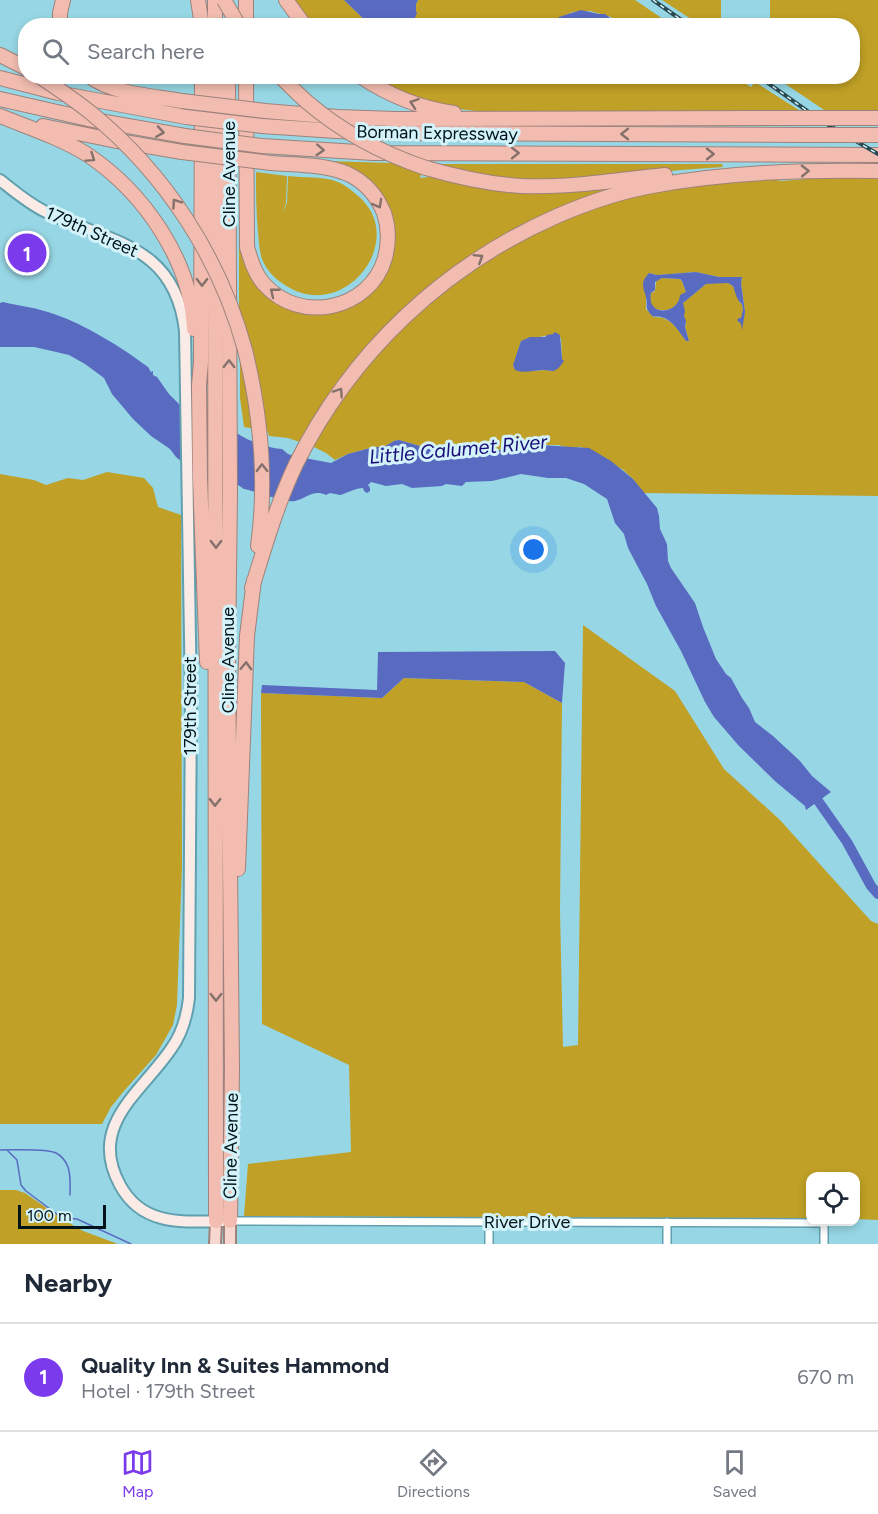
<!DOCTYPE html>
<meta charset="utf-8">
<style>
:root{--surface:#fff;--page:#f2f2f3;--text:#1f2937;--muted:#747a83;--line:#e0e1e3;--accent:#7c3aed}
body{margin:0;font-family:Figtree,sans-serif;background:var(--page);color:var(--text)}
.controls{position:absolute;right:18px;bottom:18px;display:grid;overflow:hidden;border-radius:12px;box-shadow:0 3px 9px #0003}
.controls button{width:54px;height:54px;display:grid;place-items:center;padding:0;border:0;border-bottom:2px solid var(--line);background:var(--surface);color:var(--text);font:30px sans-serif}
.scale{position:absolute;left:18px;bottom:15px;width:88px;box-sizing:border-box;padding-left:6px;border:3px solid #001419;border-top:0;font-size:16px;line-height:21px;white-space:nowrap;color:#001419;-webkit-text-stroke:4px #d3f2f9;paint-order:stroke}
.you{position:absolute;left:534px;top:550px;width:21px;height:21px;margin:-15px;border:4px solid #fff;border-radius:50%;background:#1a73e8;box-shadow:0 0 0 9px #1a73e833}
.badge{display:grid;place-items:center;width:39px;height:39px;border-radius:50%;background:var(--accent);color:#fff;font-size:20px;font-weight:700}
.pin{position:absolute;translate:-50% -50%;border:3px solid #fff;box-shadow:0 2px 6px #0006}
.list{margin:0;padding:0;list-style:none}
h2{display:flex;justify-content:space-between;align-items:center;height:78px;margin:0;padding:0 24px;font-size:26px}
h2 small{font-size:20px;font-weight:400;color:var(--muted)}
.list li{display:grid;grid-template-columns:39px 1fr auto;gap:18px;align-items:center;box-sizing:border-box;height:108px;padding:0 24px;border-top:2px solid var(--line)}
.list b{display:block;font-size:22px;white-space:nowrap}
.list p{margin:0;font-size:20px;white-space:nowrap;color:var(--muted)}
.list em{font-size:20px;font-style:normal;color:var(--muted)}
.icon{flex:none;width:33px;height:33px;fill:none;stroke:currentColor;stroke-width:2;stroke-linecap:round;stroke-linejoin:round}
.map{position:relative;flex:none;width:878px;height:1244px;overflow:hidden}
.search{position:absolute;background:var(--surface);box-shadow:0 3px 9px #0003;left:18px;right:18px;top:18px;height:66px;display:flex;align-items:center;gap:15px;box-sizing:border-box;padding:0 21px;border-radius:24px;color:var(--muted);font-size:22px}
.sheet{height:186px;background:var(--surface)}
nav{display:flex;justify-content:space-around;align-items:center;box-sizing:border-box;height:84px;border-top:2px solid var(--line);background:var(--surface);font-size:16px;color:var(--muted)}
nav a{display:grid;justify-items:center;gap:3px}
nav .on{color:var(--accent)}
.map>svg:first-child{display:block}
</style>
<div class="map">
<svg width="878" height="1244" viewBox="0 0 878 1244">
<rect width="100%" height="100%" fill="#97d7e5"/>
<path fill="#c0a026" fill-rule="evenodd" d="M293,0h51l26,25h-59z
M418,0h217l37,25h-52l-9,-8 -21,-6 -17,1 -17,7 -3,5 -4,1 -143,1c15,-12 5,-14 12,-26z
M662,0h59v25h-21z
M770,0h108v112h-51l-52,-35 77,-1v-50h-82z
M369,77h366l16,10 4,-5 47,30 -265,-1 -52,1 -27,-3 -44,-11z
M326,161l99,3 -5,14 9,-1 2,-2 17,5 198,3 -63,20 -163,95 -117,145 -15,-5 -19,-2 -1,-4 -3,-2 -26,-116v-87h2l36,76 14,7 14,3 20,1 17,-4 18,-9 8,-6 16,-20 6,-14v-48z
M436,164h286l1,3 -42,3 -117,11 -81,-3z
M256,172l31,4 -1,27 -4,11 5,-11 1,-27c16,2 35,0 50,6 7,3 13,8 19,13 52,42 -9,125 -67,93 -13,-7 -23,-16 -28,-29 -3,-9 -3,-18 -4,-27 -2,-20 -2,-40 -2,-60z
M831,177h47v319l-235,-3 -10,-14 -11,-10 -41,-22 -10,1 -13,-3h-18l-37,4c-4,1 -41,4 -46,3 -3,-1 -6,-2 -10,-3l-3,3h-5l-4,-4h-8l-28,-8 -5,1 -10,6h-10l-26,7 -13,6 -9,-7 -14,-7 16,-29 49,-65 55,-53 71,-50 64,-32 63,-21 50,-10 90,-8 11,3zM696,272l23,5h23l-1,6 4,29 -4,12 2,-14 -1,-6 -2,-1 -7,-17 -5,-3h-16l-6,1 -23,19 1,13 2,8 -1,3 4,14h-3c-8,-12 -16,-25 -32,-24l-8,-8v-15l3,-21 8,2zM553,334l8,4 1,21 -10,12 -6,-1 -16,1 -17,-4 8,-26c12,-5 20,-3 32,-7z
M662,278l17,1 3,2 4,11c-9,9 -9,19 -25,18 -7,-1 -3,1 -10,-4l-1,-7 1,-6 4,-2 1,-10z
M240,355l16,74 -12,-2 -4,-29z
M107,472l37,6 9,10 5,19 23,8 1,352 -5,138 -4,20 -17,30 -32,36 -13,16 -9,17h-102v-650l34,6 12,5 22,-7 15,2z
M583,625l92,66 49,78 56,51 91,101 7,3v296l-22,-1v-43h-46v43l-566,-3 4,-52 103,-12 -2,-87 -87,-41 -1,-331 121,5 22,-20 120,4 38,21 -2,208 3,136 15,-2z
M0,1190h16l9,3 39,27 19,11 35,13h-118z"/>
<path fill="#596ac1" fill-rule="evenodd" d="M344,0h74l-2,4v7l1,2 -3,7 -8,5h-36z
M581,10l18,4h6l14,11h-70l4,-1 6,-7z
M696,272l23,5h23l-1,6 4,29 -3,18 -1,-6 -4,-4 2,-2h2l2,-8 -1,-6c-5,-3 -7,-12 -9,-18l-5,-3 -22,1 -23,19 2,8 -1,5 2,5 -1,6 4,14h-3c-6,-8 -14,-22 -25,-24 -3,-1 -6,0 -9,-1 -8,-9 -4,-9 -6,-19 -3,-11 -6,-14 3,-24l8,2zM662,278l18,1 2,2 4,11 -6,3c-1,19 -34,23 -29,-2l4,-3v-8z
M3,302c17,4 35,6 51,12 32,11 67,33 94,53l3,5 2,-1v4l4,2 12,17 11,11 56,27c8,8 35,17 46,17l6,5 6,2 37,7 17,-9 26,-7h10l10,-6 5,-1 28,8h7l5,4 12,-3c12,5 24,1 37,1 4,0 7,1 10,0 10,-1 17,-4 28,-3l2,-1 12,-1 49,3 22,13 22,18 24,29 2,8 1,13 7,15 1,17 3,7 24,35 8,24 13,32 10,15 5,4 11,20 7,10 6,14 18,14 27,25 12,15 19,16 -25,18 -1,-4 -29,-24 -37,-36 -25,-29 -9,-15 -24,-51 -25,-45 -9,-22 -19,-36 -4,-14 -9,-11 -8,-24 -23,-15 -18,-6h-18l-27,-4 -29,7 -26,1 -4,4 -16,-2 -4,2 -30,2 -10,-4 -16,2 -15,-4 -3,3 2,3v3l-3,2 -3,-2 -1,-3c-7,0 -16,5 -23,7l-10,-2 -4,2c-13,-6 -20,4 -31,6 -11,2 -39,-10 -51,-12l-6,-4 -28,-4 -13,-7 -21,-17 -6,-8 -19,-13 -18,-17 -21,-25 -8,-16 -19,-14 -16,-9 -17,-4 -18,-4h-34v-44z
M555,332l5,3 2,24 2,2c-3,4 -6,9 -11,10 -3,0 -6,-1 -9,-1 -11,0 -20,4 -29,0l-2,-5 8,-24 9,-4h15l2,-2 6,-1z
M555,651l10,12 -3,40 -38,-21 -120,-4 -22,20 -121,-5 1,-8 115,5 1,-38z"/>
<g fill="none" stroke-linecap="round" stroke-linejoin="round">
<path stroke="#596ac1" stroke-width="1.5" d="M0,1150c13,0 46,-2 56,3 6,3 10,9 12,14 3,9 2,19 2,28
M7,1150l10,10 4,25 5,6 36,27 15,1 54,25"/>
<path stroke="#596ac1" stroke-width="10" d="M810,792l4,3 33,47 24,44 7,8"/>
<defs>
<path id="street" d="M230,1221l594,2v21
M489,1222v22
M667,1222v22"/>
<path id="secondary" d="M0,180c14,11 29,24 46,32 65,31 129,32 139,119l6,369 -2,298c-2,18 -7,36 -18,51 -29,43 -84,76 -51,136 22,41 62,37 102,36"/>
<path id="primary" d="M215,1244l1,-23
M230,1244v-23"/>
<path id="highway" d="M198,0l4,26
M215,0v26
M246,0v26
M286,0l19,26
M60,26v-13l3,-13
M0,55l26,13
M89,76c24,18 64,20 93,25
M202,76l-1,286 -2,23 1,93 7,184
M215,76l1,1145
M228,76l2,416 -2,165 4,412 -2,152
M246,76l1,171c4,14 8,27 17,37 36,41 106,26 121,-26 4,-15 4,-30 -1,-45 -7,-17 -19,-31 -36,-39 -23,-10 -52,-9 -77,-11
M360,76c28,19 60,32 94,37
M0,78l58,15 128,24
M0,99l88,20 97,17
M265,111l73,6 57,2 389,-1
M0,116c30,12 61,22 88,39 56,38 103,105 106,174
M43,126l69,14 70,12
M262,126l74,5 46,2 427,2
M262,146l111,7 505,2
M426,168c31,9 63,16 95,18 48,2 96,-6 144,-11
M245,350c16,65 22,130 13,196
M252,588c13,-42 25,-84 44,-124 55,-111 147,-198 261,-248 30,-13 62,-24 95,-30 75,-14 150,-16 226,-15
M238,869l9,-233 7,-56"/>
</defs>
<use href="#street" stroke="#61a0ae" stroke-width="10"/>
<use href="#secondary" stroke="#61a0ae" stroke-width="14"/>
<use href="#primary" stroke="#9d827b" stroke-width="14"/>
<use href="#highway" stroke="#9d827b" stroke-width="16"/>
<use href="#street" stroke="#fff" stroke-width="7"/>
<use href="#secondary" stroke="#fbebe7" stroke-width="10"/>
<use href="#primary" stroke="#f7d7d0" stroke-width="10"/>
<use href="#highway" stroke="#f2bdb0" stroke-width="14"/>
<defs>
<path id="rail" d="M653,0l37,26
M758,76l62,44 58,34"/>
</defs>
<use href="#rail" stroke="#2a4a52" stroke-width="4"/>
<use href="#rail" stroke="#d3f2f9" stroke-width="1.5" stroke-dasharray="4.5" stroke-linecap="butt"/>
<defs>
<path id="highway-bridge" d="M224,0l15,26
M39,76c18,12 36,24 52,37 75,61 129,145 154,237
M280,76c9,9 18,18 27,26 34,29 77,52 119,66
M182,101l83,10
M186,117l76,9
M784,118h94
M809,135h69
M185,136l77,10
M182,152l89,11"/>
</defs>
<use href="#highway-bridge" stroke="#9d827b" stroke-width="16" stroke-linecap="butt"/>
<use href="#highway-bridge" stroke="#f2bdb0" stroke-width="14"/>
</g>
<defs><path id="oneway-chevron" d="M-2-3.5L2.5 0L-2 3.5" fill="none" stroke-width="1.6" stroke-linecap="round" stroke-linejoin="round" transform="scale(1.5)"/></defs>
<g stroke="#85716c">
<use href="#oneway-chevron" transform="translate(414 103) rotate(-161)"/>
<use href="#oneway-chevron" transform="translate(160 132) rotate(9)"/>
<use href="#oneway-chevron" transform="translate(625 134) rotate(-180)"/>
<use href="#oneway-chevron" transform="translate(320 150) rotate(3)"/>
<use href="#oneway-chevron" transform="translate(515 153)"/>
<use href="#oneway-chevron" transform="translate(710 154)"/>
<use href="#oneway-chevron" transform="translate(91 158) rotate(34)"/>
<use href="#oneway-chevron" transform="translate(805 171) rotate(-1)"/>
<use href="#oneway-chevron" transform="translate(176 203) rotate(-125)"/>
<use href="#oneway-chevron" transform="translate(378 204) rotate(61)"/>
<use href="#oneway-chevron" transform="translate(479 258) rotate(-32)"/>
<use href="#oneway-chevron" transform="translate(202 282) rotate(90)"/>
<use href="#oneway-chevron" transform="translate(274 292) rotate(-141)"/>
<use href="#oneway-chevron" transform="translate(229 364) rotate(-90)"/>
<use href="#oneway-chevron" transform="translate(339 392) rotate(-56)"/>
<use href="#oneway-chevron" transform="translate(262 468) rotate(-91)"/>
<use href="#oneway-chevron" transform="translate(216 544) rotate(90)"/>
<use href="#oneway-chevron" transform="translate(246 666) rotate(-88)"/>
<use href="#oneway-chevron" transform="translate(215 802) rotate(90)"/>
<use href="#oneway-chevron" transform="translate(216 997) rotate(90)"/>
</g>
<g text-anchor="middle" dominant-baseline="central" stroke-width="6" stroke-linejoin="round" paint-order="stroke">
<g font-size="18" fill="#001419" stroke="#d3f2f9">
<text transform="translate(437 133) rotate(1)">Borman Expressway</text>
<text transform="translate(229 174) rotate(-90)">Cline Avenue</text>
<text transform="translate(92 232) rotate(24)">179th Street</text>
<text transform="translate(228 660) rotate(-90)">Cline Avenue</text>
<text transform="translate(190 706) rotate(-90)">179th Street</text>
<text transform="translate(231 1146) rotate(-89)">Cline Avenue</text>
<text x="527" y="1222">River Drive</text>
</g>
<g font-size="20" font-style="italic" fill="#190d79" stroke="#d3f2f9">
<text transform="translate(458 449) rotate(-5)">Little Calumet River</text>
</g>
</g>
</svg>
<div class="controls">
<button><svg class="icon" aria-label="locate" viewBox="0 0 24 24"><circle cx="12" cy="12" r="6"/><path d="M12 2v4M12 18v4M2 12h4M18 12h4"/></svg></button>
</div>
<div class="scale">100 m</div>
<div class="you"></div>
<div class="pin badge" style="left:27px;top:253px">1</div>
<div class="search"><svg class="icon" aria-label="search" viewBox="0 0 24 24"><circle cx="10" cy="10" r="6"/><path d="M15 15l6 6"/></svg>Search here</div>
</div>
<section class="sheet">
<h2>Nearby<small></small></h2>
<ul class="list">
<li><span class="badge">1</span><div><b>Quality Inn &amp; Suites Hammond</b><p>Hotel · 179th Street</p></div><em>670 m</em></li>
</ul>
</section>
<nav>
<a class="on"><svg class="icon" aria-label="map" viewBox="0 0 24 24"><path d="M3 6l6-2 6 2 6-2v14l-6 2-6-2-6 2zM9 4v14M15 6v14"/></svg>Map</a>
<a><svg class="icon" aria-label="directions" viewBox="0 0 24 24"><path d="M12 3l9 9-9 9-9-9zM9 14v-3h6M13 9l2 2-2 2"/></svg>Directions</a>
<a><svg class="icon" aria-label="saved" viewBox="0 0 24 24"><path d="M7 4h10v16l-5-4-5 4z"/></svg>Saved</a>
</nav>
